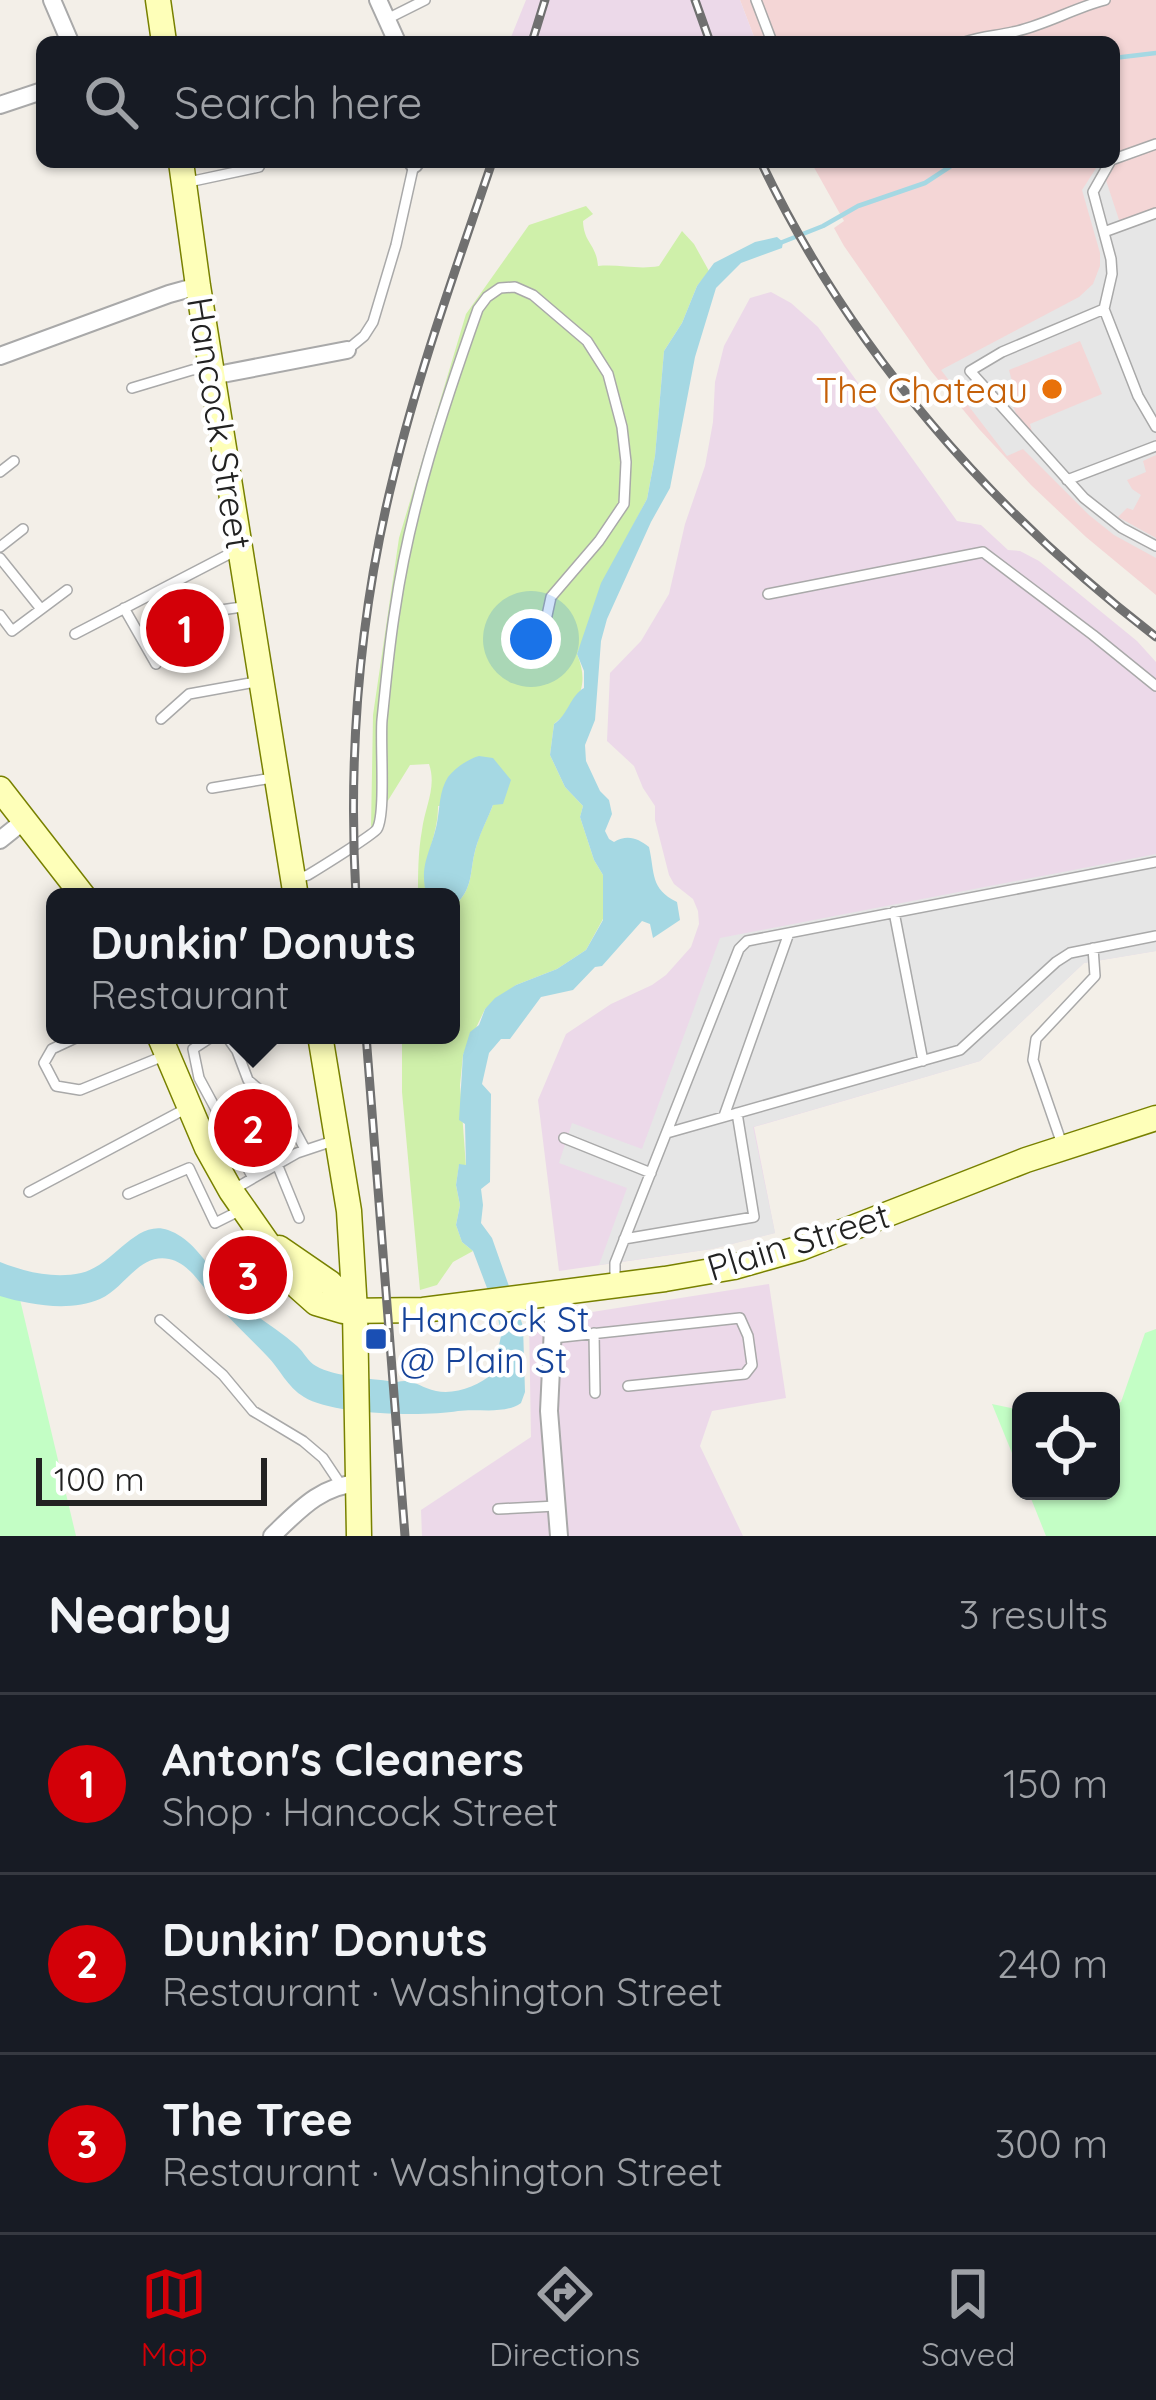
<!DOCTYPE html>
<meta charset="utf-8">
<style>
:root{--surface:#171b24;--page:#20242c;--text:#f1f3f6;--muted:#9ea1a6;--line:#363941;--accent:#d30008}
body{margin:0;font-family:Quicksand,sans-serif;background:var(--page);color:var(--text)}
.controls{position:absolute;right:36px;bottom:36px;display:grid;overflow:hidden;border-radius:18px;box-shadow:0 3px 9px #0004}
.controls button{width:108px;height:108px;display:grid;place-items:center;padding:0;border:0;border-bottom:3px solid var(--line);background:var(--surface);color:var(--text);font:60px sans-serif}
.scale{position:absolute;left:36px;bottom:30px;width:231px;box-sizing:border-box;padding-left:12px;border:6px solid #222;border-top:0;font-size:33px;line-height:42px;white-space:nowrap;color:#222;-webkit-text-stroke:9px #fff;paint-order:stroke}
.you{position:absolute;left:531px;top:639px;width:42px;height:42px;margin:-30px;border:9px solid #fff;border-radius:50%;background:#1a73e8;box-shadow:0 0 0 18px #1a73e833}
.badge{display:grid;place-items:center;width:78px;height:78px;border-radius:50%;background:var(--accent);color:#fff;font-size:39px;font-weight:700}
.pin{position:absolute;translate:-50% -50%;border:6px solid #fff;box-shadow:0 3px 12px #0006}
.popup{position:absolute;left:46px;top:888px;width:414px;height:156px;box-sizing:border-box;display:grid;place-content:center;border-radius:18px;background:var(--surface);filter:drop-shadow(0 3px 9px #0005);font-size:39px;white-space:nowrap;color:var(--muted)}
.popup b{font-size:45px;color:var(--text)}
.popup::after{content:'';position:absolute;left:50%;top:100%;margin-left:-24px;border:24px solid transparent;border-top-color:var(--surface)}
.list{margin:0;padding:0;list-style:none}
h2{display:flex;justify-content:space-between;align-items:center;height:156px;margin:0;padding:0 48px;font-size:51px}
h2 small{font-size:39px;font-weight:400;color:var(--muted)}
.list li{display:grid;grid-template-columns:78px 1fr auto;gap:36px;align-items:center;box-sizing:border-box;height:180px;padding:0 48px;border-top:3px solid var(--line)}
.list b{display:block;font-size:45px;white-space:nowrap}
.list p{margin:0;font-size:39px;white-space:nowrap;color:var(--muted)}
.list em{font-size:39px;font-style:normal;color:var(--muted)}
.icon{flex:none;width:66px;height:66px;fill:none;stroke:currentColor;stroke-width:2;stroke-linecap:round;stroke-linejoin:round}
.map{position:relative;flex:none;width:1156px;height:1536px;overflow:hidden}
.search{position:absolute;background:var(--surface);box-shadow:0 3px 9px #0004;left:36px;right:36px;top:36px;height:132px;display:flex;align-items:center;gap:30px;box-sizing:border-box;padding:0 42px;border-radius:18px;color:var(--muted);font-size:45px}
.sheet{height:696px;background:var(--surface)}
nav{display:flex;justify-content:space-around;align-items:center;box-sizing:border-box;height:168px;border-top:3px solid var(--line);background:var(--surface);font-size:33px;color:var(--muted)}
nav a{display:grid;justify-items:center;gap:6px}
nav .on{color:var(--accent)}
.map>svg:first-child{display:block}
</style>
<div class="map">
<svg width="1156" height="1536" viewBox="0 0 1156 1536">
<rect width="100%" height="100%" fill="#f3efe8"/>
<path fill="#f4d6d6" d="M740,0h416v595l-70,-58 -55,-52 -52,-56 -48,-58 -87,-125 -10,-18 10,-7 -33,-59h303v-120h-358z"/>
<path fill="#ecd9e9" d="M526,0h214l16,42h-247z
M771,292l20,11 27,24 139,194 24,4 27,25 12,1 19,10 98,80 19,21v289l-72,12 -104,98 -226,66 21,106 -63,16 -153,22 -21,-171 28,-66 45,-30 41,-19 14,-10 25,-28 8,-23 -1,-13 -5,-12 -19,-15 -5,-9 -14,-55v-14l-12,-18 -9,-22 -27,-25 3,-68 31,-32 28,-47 16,-70 20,-58 8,-44 2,-40 9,-36 26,-48z
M769,1284l17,114 -74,13 -12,35 43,90h-321l-1,-26 110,-73 -2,-115z"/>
<path fill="#cff0aa" d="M586,206l7,8 -10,7c1,23 13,22 15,45 22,-2 40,4 61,0l23,-35 12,13 15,27 -12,15 -15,37 -18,28 -9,105 -8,43 -21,40 -49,115c13,31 2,50 -23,70l-4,31 15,32 18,19 -3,11 14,43 9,15v44l-17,31 -29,19 -41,16 -31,24 -22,46 -3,30 6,82 -7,-2 -3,20 4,20 -4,20 6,17 11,9 -20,11 -16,23 -17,5 -18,-198v-57h49v-126c25,-21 17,-37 26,-65 4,-14 11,-26 16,-39l-55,1c1,31 -20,60 -11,91h-9c0,-23 0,-45 4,-67 3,-24 15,-43 7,-66l-19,1 -39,63 2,-113 26,-177 67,-224 63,-89z"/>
<path fill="#c3fec5" d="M0,1285l18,6 58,245h-76z
M1156,1329v207h-110l-18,-45h83v-85l10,-4 24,-69z
M992,1404l29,6v65z"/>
<path fill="#e6e6e6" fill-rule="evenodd" d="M1100,162l21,64 35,-12v241l-13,6 3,11 -19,8 5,9 9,6 -8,15 -6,-2 -9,9 38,21v20l-42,-23 -25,-20 -66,-66 -16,7 -66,-86 138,-73 14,-13 7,-18v-13l-18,-63zM1080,341l22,53 -72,30 3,11 -14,-14 -13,-32 7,-4 -4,-15z
M1156,854v97l-72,12 -104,98 -227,66 22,106 -63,16 -113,16 28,-77 -68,-25 13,-40 70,26 78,-211z"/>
<path fill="#a5d8e3" d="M777,237l6,5 -1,6 -41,15 -25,25 -21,69 -25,131 -19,34 -44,97 -6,22 -6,79 -10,25 1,16 14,30 9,9 3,14 -7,17 4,8 5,3c13,-8 24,-4 35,5 6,26 1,42 28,55l3,18 -27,18 -3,-14 -8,-3 -40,45 -7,1 -22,23 -32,7 -31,42h-9l-12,14 -7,31 9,10 -1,88 -9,7 2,16 -2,18 11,15 31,88 2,66 -4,11c-17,12 -43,5 -63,8 -34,6 -126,4 -154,-14 -17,-10 -24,-28 -37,-41 -17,-18 -35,-34 -51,-53 -13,-15 -26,-40 -47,-44 -30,-6 -44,29 -69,40 -30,13 -70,6 -100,-3v-34c25,10 54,17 81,11 33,-7 54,-54 87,-43 29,10 44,44 64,65 20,20 45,33 65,51 7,6 11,16 19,20 18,11 60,13 81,16 17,-4 23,6 39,9 19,4 43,-5 57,-18l8,-37 -3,-19 -25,-66 -11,-9 -6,-17 4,-20 -4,-20 3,-21 7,1 -1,-41 -6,-4 4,-65 7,-23 9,-7 6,-16 10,-11 21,-13 41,-16 29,-19 17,-30v-45l-9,-15 -14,-43 3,-11 -18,-19 -15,-32 4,-31c14,-9 16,-28 30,-36v-17l-7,-17 24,-71 46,-84 8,-43 9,-105 18,-28 15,-37 17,-23 41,-21z
M479,756l14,2 18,22 -8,24 -10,1c-5,13 -12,26 -16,39 -9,28 -1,44 -26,65v-12h-24c-9,-32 4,-44 10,-74 3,-15 2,-32 11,-46 7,-9 20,-18 31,-21z"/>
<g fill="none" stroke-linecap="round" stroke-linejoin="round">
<path stroke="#a5d8e3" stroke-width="4.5" d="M1114,58l42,-5
M780,243l43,-17 35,-20 67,-23 32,-21"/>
<defs>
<path id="service" d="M756,0l16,42
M387,19l38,-19
M965,42c17,-6 31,-6 48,-10 30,-6 61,-24 92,-32
M1114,159l42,-15
M1110,162l-17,30 18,67 1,15 -8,35 34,87 18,31
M184,183l75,-16 2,-5
M1104,232l52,-19
M1104,309l-102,43 -32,19 114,127 38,30 34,18
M347,350l17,-14 9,-14 23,-77 18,-81
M132,388l60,-18 16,-2
M0,472l14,-11
M1067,480l89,-34
M0,547l23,-18
M0,558l41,51
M768,594l215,-42 110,83 63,51
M124,608l32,56
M214,611l35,-5
M0,615l12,16 55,-41
M75,634l160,-83
M161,719l28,-25 67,-12
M212,788l60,-10
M298,878l10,-3c10,-6 65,-40 69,-46 9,-15 3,-86 5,-109 4,-37 7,-74 13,-110 15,-103 48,-202 83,-301l9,-12 13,-9 15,-1 18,8 54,46 21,33 14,53 4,35 -2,42 -25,37 -48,56 -5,23 1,24
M894,912l29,149
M82,1035l-30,14 -8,14 12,23 24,4 86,-35
M724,1116l65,-183
M667,1133l293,-83 96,-88 14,-9 86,-17
M564,1138l87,35
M1063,1147l-30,-87 3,-21 59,-63 -2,-28
M277,1164l22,54
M253,1178l-54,-100 -6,-29 17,-11 17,-1 10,14 11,29 26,22 16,19 15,28
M236,1188l61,-35 36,-12
M29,1192l160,-85
M128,1194l61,-26 26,55 26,-13
M624,1239l130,-22 -17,-104
M615,1285v-22l124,-314 8,-8 409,-79
M160,1320l63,55 30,36 50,30 20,17 18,27
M594,1333l1,60
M553,1338l187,-20 8,18 4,29 -7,9 -117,12
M498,1509l58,-3"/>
<path id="minor" d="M52,0l18,42
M378,0l19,42
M0,105l42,-14
M414,164v-2
M0,356l169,-62 29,-8
M212,376l135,-26
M0,840l25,-20
M552,1293l1,34 -4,84 10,125
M272,1536c27,-26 49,-51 88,-53"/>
<path id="secondary" d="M158,0l6,42
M181,162l17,124 98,611
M0,789l84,108
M159,1035l48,113 24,43 67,96 18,16 27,8 80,-1 242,-31 69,-12 67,-19 225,-88 130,-42
M320,1035l29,176 6,100 4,225
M279,1248l51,35 25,28"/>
</defs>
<use href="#service" stroke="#a9a9a9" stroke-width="12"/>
<use href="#minor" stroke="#a9a9a9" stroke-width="20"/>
<use href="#secondary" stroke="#788100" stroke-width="27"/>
<use href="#service" stroke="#fff" stroke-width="9"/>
<use href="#minor" stroke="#fff" stroke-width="16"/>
<use href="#secondary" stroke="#feffb9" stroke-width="24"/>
<defs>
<path id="rail" d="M695,0l15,42
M532,42l13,-42
M761,162c90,189 230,348 395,475
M356,897c-8,-141 3,-282 37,-419 26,-108 64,-212 99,-316
M366,1035l39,501"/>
</defs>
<use href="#rail" stroke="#707070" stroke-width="9"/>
<use href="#rail" stroke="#fff" stroke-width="4.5" stroke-dasharray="14" stroke-linecap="butt"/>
</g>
<circle fill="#e8710a" stroke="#fff" stroke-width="4.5" cx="1052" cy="389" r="12"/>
<rect fill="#1a4fb4" stroke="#fff" stroke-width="4.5" x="364" y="1327" width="24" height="24" rx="6"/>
<g text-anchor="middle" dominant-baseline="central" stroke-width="9" stroke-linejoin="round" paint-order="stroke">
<g font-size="36" fill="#c56008" stroke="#fff" text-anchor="end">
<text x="1028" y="389">The Chateau</text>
</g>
<g font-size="36" fill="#222" stroke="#fff">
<text transform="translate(220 423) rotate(81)">Hancock Street</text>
<text transform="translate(798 1241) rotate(-17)">Plain Street</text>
</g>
<g font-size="36" fill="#164399" stroke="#fff" text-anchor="start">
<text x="400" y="1318">Hancock St<tspan x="400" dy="41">@ Plain St</tspan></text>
</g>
</g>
</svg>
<div class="controls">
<button><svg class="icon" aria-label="locate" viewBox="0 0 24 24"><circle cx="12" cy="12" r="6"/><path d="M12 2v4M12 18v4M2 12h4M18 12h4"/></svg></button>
</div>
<div class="scale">100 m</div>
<div class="you"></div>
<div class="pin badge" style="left:185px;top:628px">1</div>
<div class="pin badge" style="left:253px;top:1128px">2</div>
<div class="popup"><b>Dunkin' Donuts</b>Restaurant</div>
<div class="pin badge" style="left:248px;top:1275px">3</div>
<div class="search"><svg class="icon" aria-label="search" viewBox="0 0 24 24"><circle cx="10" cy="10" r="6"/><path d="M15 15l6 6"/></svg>Search here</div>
</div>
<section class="sheet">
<h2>Nearby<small>3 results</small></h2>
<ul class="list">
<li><span class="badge">1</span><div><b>Anton's Cleaners</b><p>Shop · Hancock Street</p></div><em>150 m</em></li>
<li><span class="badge">2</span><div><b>Dunkin' Donuts</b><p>Restaurant · Washington Street</p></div><em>240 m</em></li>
<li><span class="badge">3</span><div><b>The Tree</b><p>Restaurant · Washington Street</p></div><em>300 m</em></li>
</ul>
</section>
<nav>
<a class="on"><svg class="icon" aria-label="map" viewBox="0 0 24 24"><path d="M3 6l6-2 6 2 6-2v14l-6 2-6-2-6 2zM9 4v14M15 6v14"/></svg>Map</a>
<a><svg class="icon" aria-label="directions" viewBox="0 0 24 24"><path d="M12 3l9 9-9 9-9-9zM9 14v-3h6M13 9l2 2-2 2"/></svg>Directions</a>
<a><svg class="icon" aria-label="saved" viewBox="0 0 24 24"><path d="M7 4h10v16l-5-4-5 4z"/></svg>Saved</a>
</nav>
